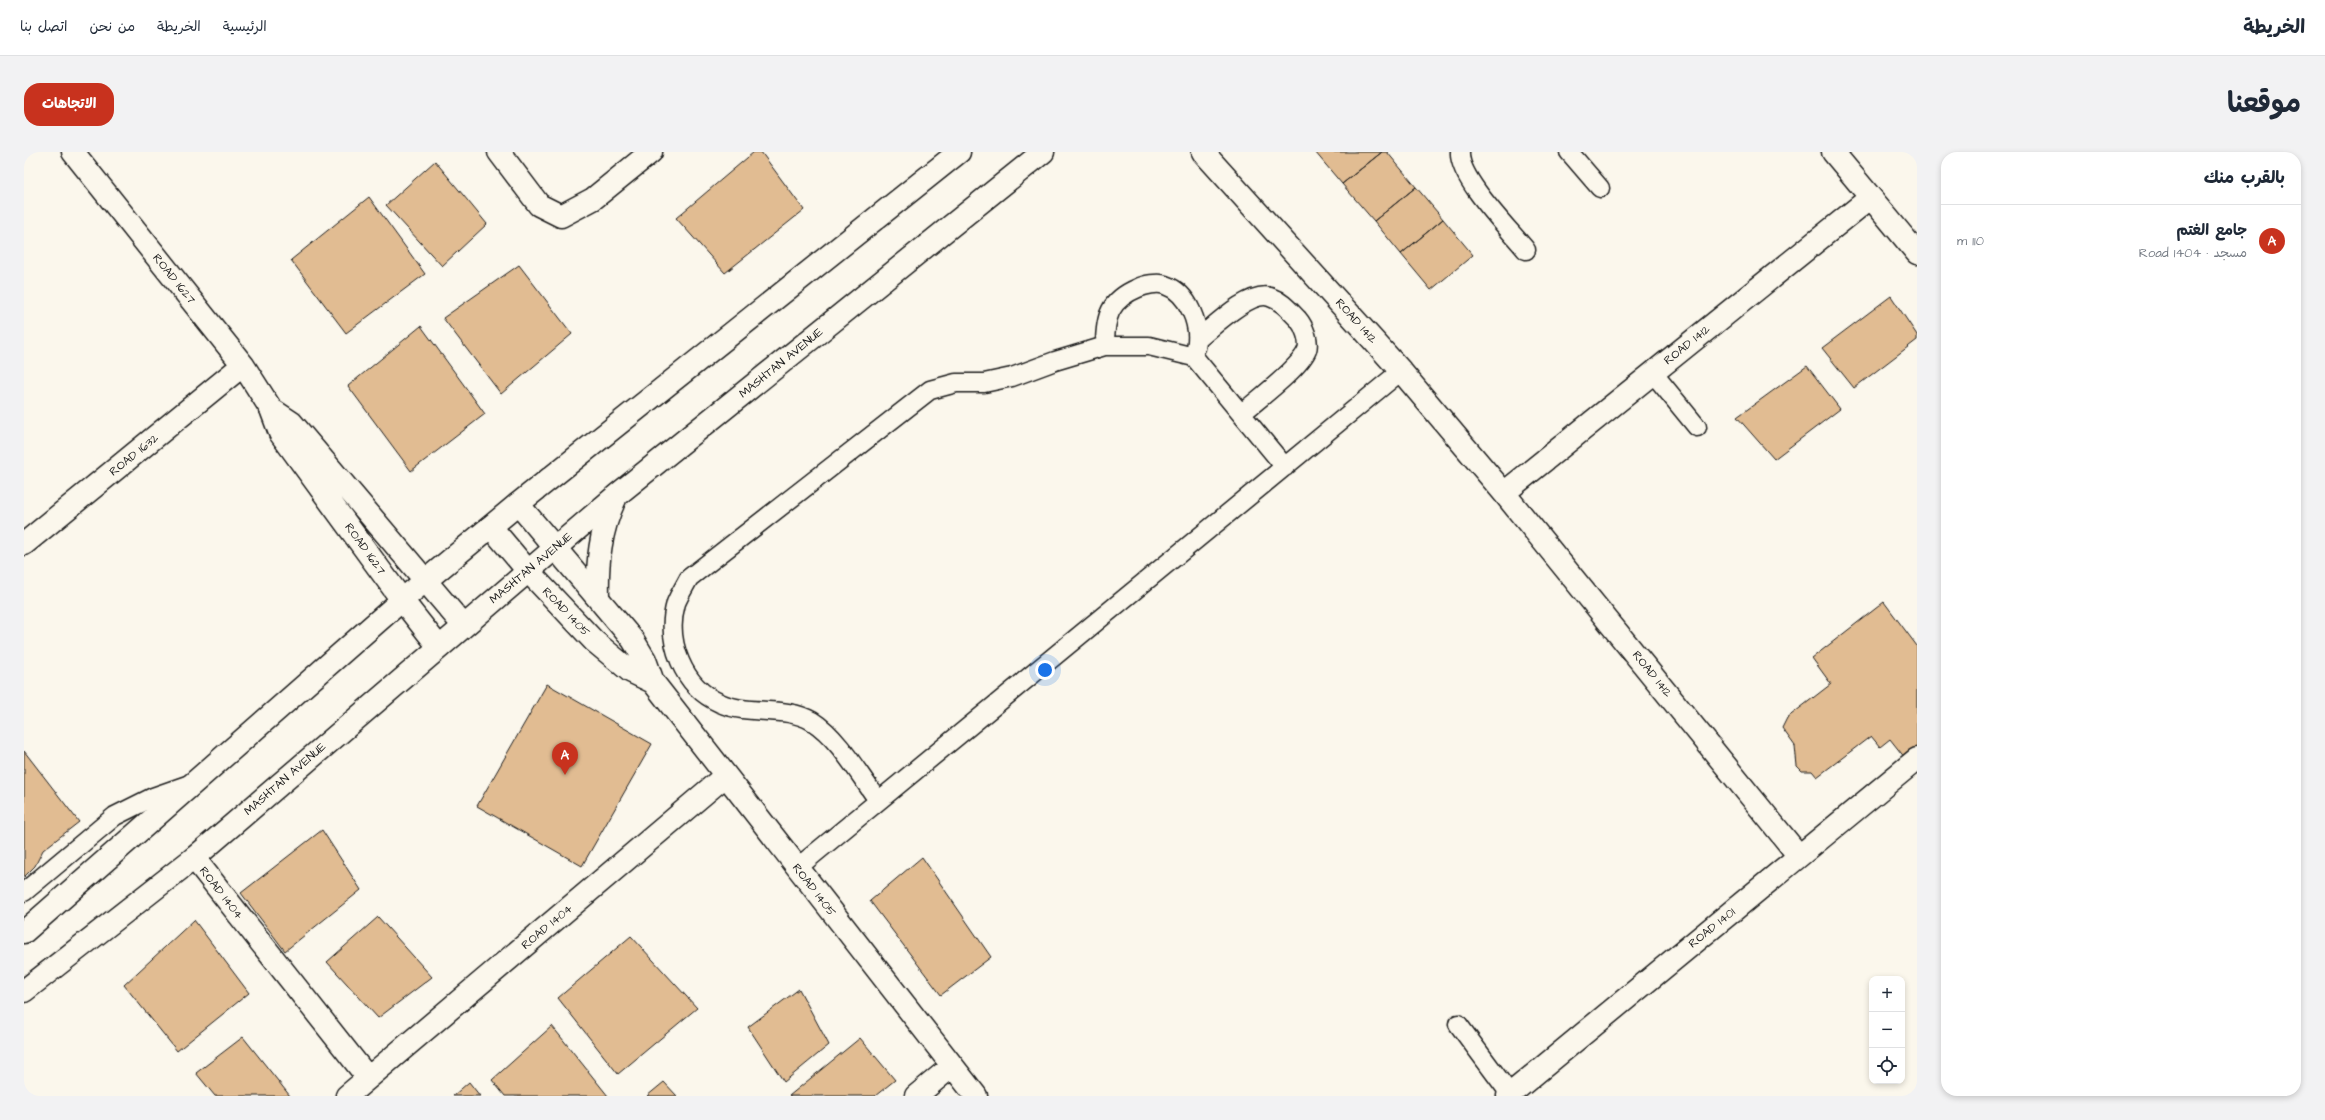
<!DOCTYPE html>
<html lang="ar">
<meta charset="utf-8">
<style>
:root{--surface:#fff;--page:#f2f2f3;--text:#1f2937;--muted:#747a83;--line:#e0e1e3;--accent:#c8321e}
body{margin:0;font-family:"Architects Daughter","Playpen Sans Arabic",sans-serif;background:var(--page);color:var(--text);direction:rtl}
.controls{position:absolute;right:12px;bottom:12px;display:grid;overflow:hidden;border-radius:8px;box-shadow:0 2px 6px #0003}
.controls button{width:36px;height:36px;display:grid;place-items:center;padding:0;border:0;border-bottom:1px solid var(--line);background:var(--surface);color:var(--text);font:20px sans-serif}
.you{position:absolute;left:1021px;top:518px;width:14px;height:14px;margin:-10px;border:3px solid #fff;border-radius:50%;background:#1a73e8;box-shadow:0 0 0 6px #1a73e833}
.badge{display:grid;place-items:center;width:26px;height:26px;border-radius:50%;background:var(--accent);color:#fff;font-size:13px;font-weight:700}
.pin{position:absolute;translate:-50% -33px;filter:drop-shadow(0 1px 2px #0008)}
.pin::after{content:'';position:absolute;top:21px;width:14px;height:12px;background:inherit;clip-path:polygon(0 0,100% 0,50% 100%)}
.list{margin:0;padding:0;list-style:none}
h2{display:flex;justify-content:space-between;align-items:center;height:52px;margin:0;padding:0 16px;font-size:17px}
h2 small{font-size:13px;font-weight:400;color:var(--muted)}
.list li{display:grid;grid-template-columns:26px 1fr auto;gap:12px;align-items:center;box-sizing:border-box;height:72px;padding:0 16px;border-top:1px solid var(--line)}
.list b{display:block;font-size:15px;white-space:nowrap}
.list p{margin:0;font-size:13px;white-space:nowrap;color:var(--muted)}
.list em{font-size:13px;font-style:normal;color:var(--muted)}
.icon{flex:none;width:22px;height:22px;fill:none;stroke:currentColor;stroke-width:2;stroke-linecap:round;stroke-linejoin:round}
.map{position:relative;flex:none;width:1893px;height:944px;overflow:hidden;direction:ltr;border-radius:16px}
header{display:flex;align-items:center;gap:24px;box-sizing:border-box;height:56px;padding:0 20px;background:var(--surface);border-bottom:1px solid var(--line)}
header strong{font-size:19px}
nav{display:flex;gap:22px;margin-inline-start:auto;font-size:14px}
.intro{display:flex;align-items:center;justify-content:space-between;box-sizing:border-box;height:96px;padding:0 24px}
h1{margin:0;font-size:28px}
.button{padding:10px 18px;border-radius:16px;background:var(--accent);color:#fff;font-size:14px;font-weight:700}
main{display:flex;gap:24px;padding:0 24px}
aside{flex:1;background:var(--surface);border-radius:16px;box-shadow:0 2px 6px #0003}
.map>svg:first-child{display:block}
</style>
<header>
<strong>الخريطة</strong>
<nav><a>الرئيسية</a><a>الخريطة</a><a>من نحن</a><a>اتصل بنا</a></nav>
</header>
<div class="intro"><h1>موقعنا</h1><a class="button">الاتجاهات</a></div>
<main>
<aside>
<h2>بالقرب منك<small></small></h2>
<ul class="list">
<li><span class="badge">A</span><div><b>جامع الغتم</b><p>مسجد · Road 1404</p></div><em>110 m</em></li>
</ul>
</aside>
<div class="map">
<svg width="1893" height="944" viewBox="0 0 1893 944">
<rect width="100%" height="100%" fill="#fbf7ec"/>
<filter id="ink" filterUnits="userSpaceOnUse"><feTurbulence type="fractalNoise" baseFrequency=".025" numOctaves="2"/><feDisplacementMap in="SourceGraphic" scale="8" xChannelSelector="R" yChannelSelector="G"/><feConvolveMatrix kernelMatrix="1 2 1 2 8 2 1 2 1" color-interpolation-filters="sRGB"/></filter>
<g filter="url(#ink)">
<path fill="#e1bc92" stroke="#1c1c1c" d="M730,0h7l43,58 -79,63 -49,-55z
M1291,0h67l-40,32z
M1358,0h5l29,35 -42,34 -32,-37z
M411,9l52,63 -45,42 -56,-61z
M1392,35l27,32 -42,35 -27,-33z
M345,45l56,77 -79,59 -55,-73z
M1419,67l30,36 -42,35 -30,-36z
M495,113l53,69 -71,60 -58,-76z
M1867,144l26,39v5l-63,48 -32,-40z
M397,174l64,88 -74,57 -63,-85z
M1783,214l33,43 -66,50 -37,-42z
M1860,450l33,44v102l-12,10 -15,-19 -10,8 -9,-11 -54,41 -5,-6h-10l-5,-5 -2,-20 -13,-18 5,-10 44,-34 -19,-26z
M523,532l105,60 -70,122 -105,-60z
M0,599l55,71 -36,28 -8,16 -11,11z
M298,678l39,60 -76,61 -44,-58z
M898,705l69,100 -50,38 -71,-94z
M354,765l54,60 -54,41 -51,-56z
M170,768l55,73 -72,58 -53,-66z
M607,784l66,72 -79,66 -60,-76z
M775,837l30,56 -45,37 -36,-55z
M528,874l56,70h-103l-13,-16z
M219,885l47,59h-75l-19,-23z
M836,886l35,42 -20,16h-86z
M445,930l11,14h-27z
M640,930l13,14h-30z"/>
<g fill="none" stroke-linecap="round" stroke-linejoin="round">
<defs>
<path id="service" d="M1436,0c-2,26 49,77 66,98
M1545,0l31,36
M1174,187c15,-12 52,-49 72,-42 12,4 19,13 28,22 6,7 12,22 9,31 -7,18 -50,50 -66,64
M1081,194c0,-29 4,-46 33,-58 6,-3 20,-6 27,-3 24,8 36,41 31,63
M1629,221l44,54
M854,648c-18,-24 -40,-63 -66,-79 -27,-16 -64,-5 -92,-18 -37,-16 -55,-62 -44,-100 3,-8 9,-17 13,-25l241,-188 26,-7h28l28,-6 43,-16 50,-15h44l45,11 91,110
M773,716l604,-497
M0,740l91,-76 38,-19 37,-13
M1434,872l52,70"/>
<path id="minor" d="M49,0l170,213 28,44 9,24 122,167 37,47
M475,0l40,53 22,11 32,-17 58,-47
M1179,0l198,219 103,122 295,363
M1809,0l84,101
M247,257l21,14 171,202
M1480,341l366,-295
M494,352l115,136 12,20 8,22 323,414
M467,375l37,44 66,70 36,30 23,11
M0,392l219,-179
M170,706l174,220
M323,944l378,-320
M892,944l36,-30
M1484,944l409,-337"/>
<path id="tertiary" d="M574,445c-1,-35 2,-66 17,-98
M0,780l378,-332 116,-96 441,-352
M0,839l170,-133 423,-363 426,-343"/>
</defs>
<use href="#service" stroke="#1c1c1c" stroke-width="21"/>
<use href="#minor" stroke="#1c1c1c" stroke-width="25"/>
<use href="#tertiary" stroke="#1c1c1c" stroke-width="25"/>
<use href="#service" stroke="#fbf7ec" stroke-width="18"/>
<use href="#minor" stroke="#fbf7ec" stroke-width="22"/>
<use href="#tertiary" stroke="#fbf7ec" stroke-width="22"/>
</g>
</g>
<g text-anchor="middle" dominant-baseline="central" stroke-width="4" stroke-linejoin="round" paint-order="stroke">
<g font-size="12" fill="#1c1c1c" stroke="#fbf7ec">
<text transform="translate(150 127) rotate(51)">ROAD 1627</text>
<text transform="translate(1332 169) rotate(48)">ROAD 1412</text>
<text transform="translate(1663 193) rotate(-39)">ROAD 1412</text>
<text transform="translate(757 211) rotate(-39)">MASHTAN AVENUE</text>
<text transform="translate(110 303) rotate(-39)">ROAD 1632</text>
<text transform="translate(341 397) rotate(54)">ROAD 1627</text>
<text transform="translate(507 416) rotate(-40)">MASHTAN AVENUE</text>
<text transform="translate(542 460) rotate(46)">ROAD 1405</text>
<text transform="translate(1628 522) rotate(51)">ROAD 1412</text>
<text transform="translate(261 627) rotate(-41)">MASHTAN AVENUE</text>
<text transform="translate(790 738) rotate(52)">ROAD 1405</text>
<text transform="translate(197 741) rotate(52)">ROAD 1404</text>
<text transform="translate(523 775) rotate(-40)">ROAD 1404</text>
<text transform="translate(1688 776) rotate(-39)">ROAD 1401</text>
</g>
</g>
</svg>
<div class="controls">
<button>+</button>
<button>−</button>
<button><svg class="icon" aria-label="locate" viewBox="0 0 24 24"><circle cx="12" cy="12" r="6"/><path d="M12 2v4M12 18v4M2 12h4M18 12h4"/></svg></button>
</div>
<div class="you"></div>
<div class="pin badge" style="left:541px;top:623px">A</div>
</div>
</main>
